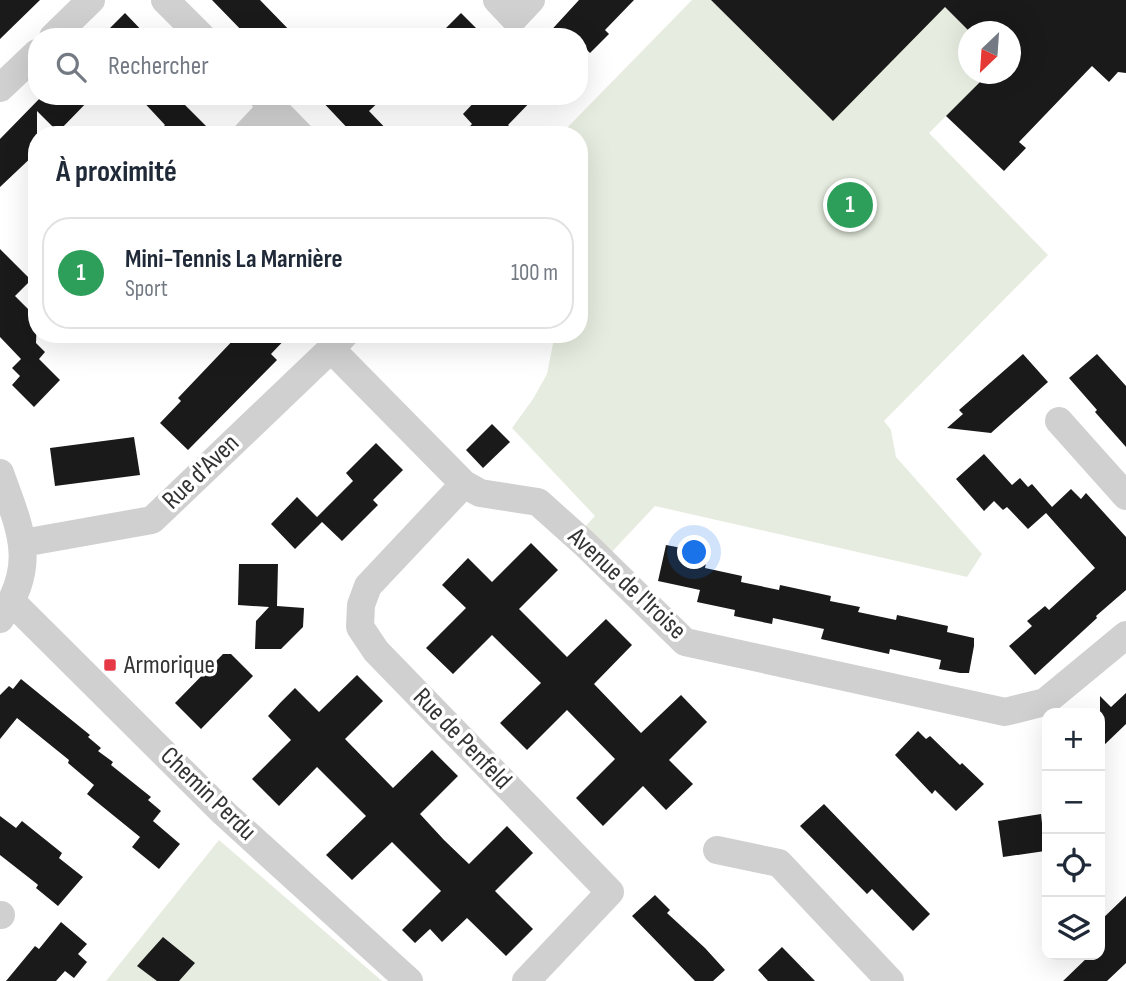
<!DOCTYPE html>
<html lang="fr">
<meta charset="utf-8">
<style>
:root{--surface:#fff;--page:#f6f6f7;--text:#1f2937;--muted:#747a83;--line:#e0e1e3;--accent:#0f766e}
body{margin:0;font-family:"Sofia Sans Condensed",sans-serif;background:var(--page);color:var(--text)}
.controls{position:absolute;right:21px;bottom:21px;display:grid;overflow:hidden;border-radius:14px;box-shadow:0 7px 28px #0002}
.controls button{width:63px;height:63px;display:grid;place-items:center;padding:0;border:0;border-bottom:2px solid var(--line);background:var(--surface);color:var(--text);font:35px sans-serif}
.compass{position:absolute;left:958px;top:21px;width:63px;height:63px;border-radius:50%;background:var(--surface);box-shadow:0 7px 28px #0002;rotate:205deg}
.you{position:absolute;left:695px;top:553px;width:24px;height:24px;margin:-18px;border:5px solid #fff;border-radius:50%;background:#1a73e8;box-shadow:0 0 0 10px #1a73e833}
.badge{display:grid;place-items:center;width:46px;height:46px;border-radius:50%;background:var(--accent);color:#fff;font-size:23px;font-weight:700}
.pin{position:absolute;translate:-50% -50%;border:4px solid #fff;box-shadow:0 2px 7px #0006}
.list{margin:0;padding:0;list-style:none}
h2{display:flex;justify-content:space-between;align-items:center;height:91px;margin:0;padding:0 28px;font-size:30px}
h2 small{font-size:23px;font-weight:400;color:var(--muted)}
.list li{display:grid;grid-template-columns:46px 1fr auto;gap:21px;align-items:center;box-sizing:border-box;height:112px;margin:0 14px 14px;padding:0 14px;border:2px solid var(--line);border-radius:28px}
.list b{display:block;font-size:26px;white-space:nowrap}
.list p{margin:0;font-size:23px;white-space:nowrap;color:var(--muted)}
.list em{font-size:23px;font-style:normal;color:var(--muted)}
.icon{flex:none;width:38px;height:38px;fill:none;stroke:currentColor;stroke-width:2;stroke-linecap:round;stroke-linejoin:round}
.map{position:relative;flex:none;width:1126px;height:981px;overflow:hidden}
.search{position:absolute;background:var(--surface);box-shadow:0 7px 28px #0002;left:28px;top:28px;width:560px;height:77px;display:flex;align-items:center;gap:18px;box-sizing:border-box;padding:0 24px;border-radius:28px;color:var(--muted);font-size:26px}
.panel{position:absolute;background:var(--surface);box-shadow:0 7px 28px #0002;left:28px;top:126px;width:560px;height:217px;border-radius:28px}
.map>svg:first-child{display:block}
</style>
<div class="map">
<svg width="1126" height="981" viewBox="0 0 1126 981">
<rect width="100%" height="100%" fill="#fff"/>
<path fill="#e6ecdf" d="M692,0h368l-49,50 -1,-18h-42v42h20l-59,59 119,122 -164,166 7,9 5,27 86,97 -15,23 -312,-71 -48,51 -25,-27 13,-14 -83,-88 21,-29 14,-25 8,-40h24v-199h-19z
M219,840l163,141h-276z"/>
<path fill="#1a1a1a" d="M0,0h40l-40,39z
M212,0h48l36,37h-48z
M579,0h55l-29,30 4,4 -19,19 -11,-11v-5h-34z
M711,0h415v73l-8,-1 -9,10 -17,-16 -73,76 7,6 -22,23 -58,-55 42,-42h23v-42h-41l-25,-25 -112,114z
M125,13l23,24h-47z
M461,13l24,24h-48z
M42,96h51l-35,36 -21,-21v41l-37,35v-48z
M138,96h38l39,39h-60l10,-10z
M317,96h68l-16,15 23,24h-38z
M480,96l9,9 8,-9h39l-28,29 10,10h-56l10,-11 -9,-10z
M0,249l31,31 -16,16 22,22 -1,25 9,9 -6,7 21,21 -26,27 -22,-22 8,-9 -8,-8 9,-9 -21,-22z
M239,334h51l-19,20 6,6 -89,90 -28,-27 21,-22 -3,-3z
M1023,354l25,28 -57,51 -44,-5 16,-14 -4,-4z
M1097,354l29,32v61l-31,-35 2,-2 -28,-32z
M492,424l18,18 -27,26 -17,-18z
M134,437l6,38 -85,11 -5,-38z
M376,443l27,27 -30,30 5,5 -36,36 -20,-19 -27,27 -24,-25 26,-27 20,20 36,-36 -7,-8z
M984,454l28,31 8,-7 8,9 4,-3 20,23 19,-18 10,10 5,-6 40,44v53l-30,26 1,2 -62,57 -26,-29 23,-20 -5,-5 18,-15 4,4 46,-42 -49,-55 -18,16 -21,-22 -4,3 -9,-9 -10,10 -28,-32z
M531,543l27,27 -39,39 48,48 39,-38 26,26 -38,39 47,49 40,-38 26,27 -38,38 24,24 -27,26 -23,-24 -40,40 -27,-28 39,-39 -48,-49 -40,40 -27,-27 41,-40 -49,-48 -39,39 -27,-26 40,-40 -24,-23 26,-27 24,24z
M666,545l42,8 -3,15 37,8 -1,6 38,8 1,-5 51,11 -1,5 30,6 -2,5 38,8 1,-5 51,11 -1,6 27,6v8l-5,27h-9l-21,-4 2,-9 -51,-11 -1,5 -68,-15 3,-10 -51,-11 -1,6 -38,-8 1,-6 -38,-8 3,-12 -42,-9z
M239,564h39l-1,42 27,2 -1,19 -22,22h-26l1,-28 13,-14 -31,-2z
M223,654h8l22,22 -52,53 -26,-26z
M357,675l26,26 -38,38 48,49 39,-38 26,26 -38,38 24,26 25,24 38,-38 26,27 -38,38 38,38 -27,27 -39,-38 -25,24 -12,-13 -15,14 -13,-13 39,-39 -49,-49 -40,38 -26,-25 40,-39 -49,-49 -38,39 -27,-27 39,-39 -23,-24 13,-14 14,-14 24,24z
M21,679l69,56 -2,2 13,11 -3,3 15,11 -2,3 40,32 -3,3 13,11 -8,10 27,23 -21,25 -27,-22 8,-10 -53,-43 7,-9 -26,-22 1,-3 -52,-42 -17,21v-44l9,-9 4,3z
M1126,693v31l-26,25v-53l11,11z
M918,731l8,8 4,-3 30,29 2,-2 22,21 -28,27 -21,-21 -3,4 -37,-39z
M824,804l106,110 -17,17 -41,-42 -5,5 -67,-68z
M1041,814l4,37 -42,6 -5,-36z
M0,816l16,12 6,-7 40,32 -3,5 24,19 -25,29 -22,-18 2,-3 -1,-1 -37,-29z
M655,895l15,15 -3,3 38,35 20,22 -12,11h-18l-63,-65z
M1126,896v67l-19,18h-44l27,-26h10v-34z
M61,922l26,22 -9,10 9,8 -13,16 -9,-7 -9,10h-50l29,-35 4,3z
M163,937l32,26 -16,18h-22l-20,-15z
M782,947l33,34h-47l-10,-11z"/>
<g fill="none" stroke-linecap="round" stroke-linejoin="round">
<path stroke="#d0d0d0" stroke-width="28" d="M165,0l37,37
M497,0l17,18 17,-18
M53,37l38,-37
M0,88l37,-35
M262,96l38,39
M246,135l26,-28
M331,349l133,135 16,9 58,9 47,42 100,98 320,70 40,-10 81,-67
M1059,421l67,75
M0,473c20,56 39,92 0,146
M464,484l-96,102 -7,19 -1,22 16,24 234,241 -84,89
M23,543l129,-23 179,-171 14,-15
M12,602l212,211 185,168
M717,850l62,13 111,118
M0,915h1"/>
</g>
<rect fill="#e63946" stroke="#fff" stroke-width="2.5" x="103" y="658" width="14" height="14" rx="3.5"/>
<g text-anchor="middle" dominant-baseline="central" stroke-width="7" stroke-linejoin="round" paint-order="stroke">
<g font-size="26" fill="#333" stroke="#fff">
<text transform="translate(201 472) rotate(-44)">Rue d'Aven</text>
<text transform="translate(627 584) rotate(43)">Avenue de l'Iroise</text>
<text transform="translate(462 739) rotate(46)">Rue de Penfeld</text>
<text transform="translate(208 794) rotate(44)">Chemin Perdu</text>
</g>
<g font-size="26" fill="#333" stroke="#fff" text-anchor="start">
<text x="124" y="665">Armorique</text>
</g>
</g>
</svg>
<div class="controls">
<button>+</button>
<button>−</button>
<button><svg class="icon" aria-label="locate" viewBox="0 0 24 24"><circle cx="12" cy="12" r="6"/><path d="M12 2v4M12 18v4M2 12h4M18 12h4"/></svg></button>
<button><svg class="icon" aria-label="layers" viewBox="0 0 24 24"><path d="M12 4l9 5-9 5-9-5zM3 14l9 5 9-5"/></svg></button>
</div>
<svg class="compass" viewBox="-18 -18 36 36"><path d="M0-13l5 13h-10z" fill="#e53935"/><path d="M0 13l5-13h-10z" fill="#747a83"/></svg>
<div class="you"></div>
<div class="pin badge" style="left:850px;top:205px;background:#2e9e5b">1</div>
<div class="search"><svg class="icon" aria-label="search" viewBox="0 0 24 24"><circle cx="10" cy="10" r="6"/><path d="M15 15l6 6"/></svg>Rechercher</div>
<section class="panel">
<h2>À proximité<small></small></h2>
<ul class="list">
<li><span class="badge" style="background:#2e9e5b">1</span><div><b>Mini-Tennis La Marnière</b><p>Sport</p></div><em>100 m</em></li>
</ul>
</section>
</div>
